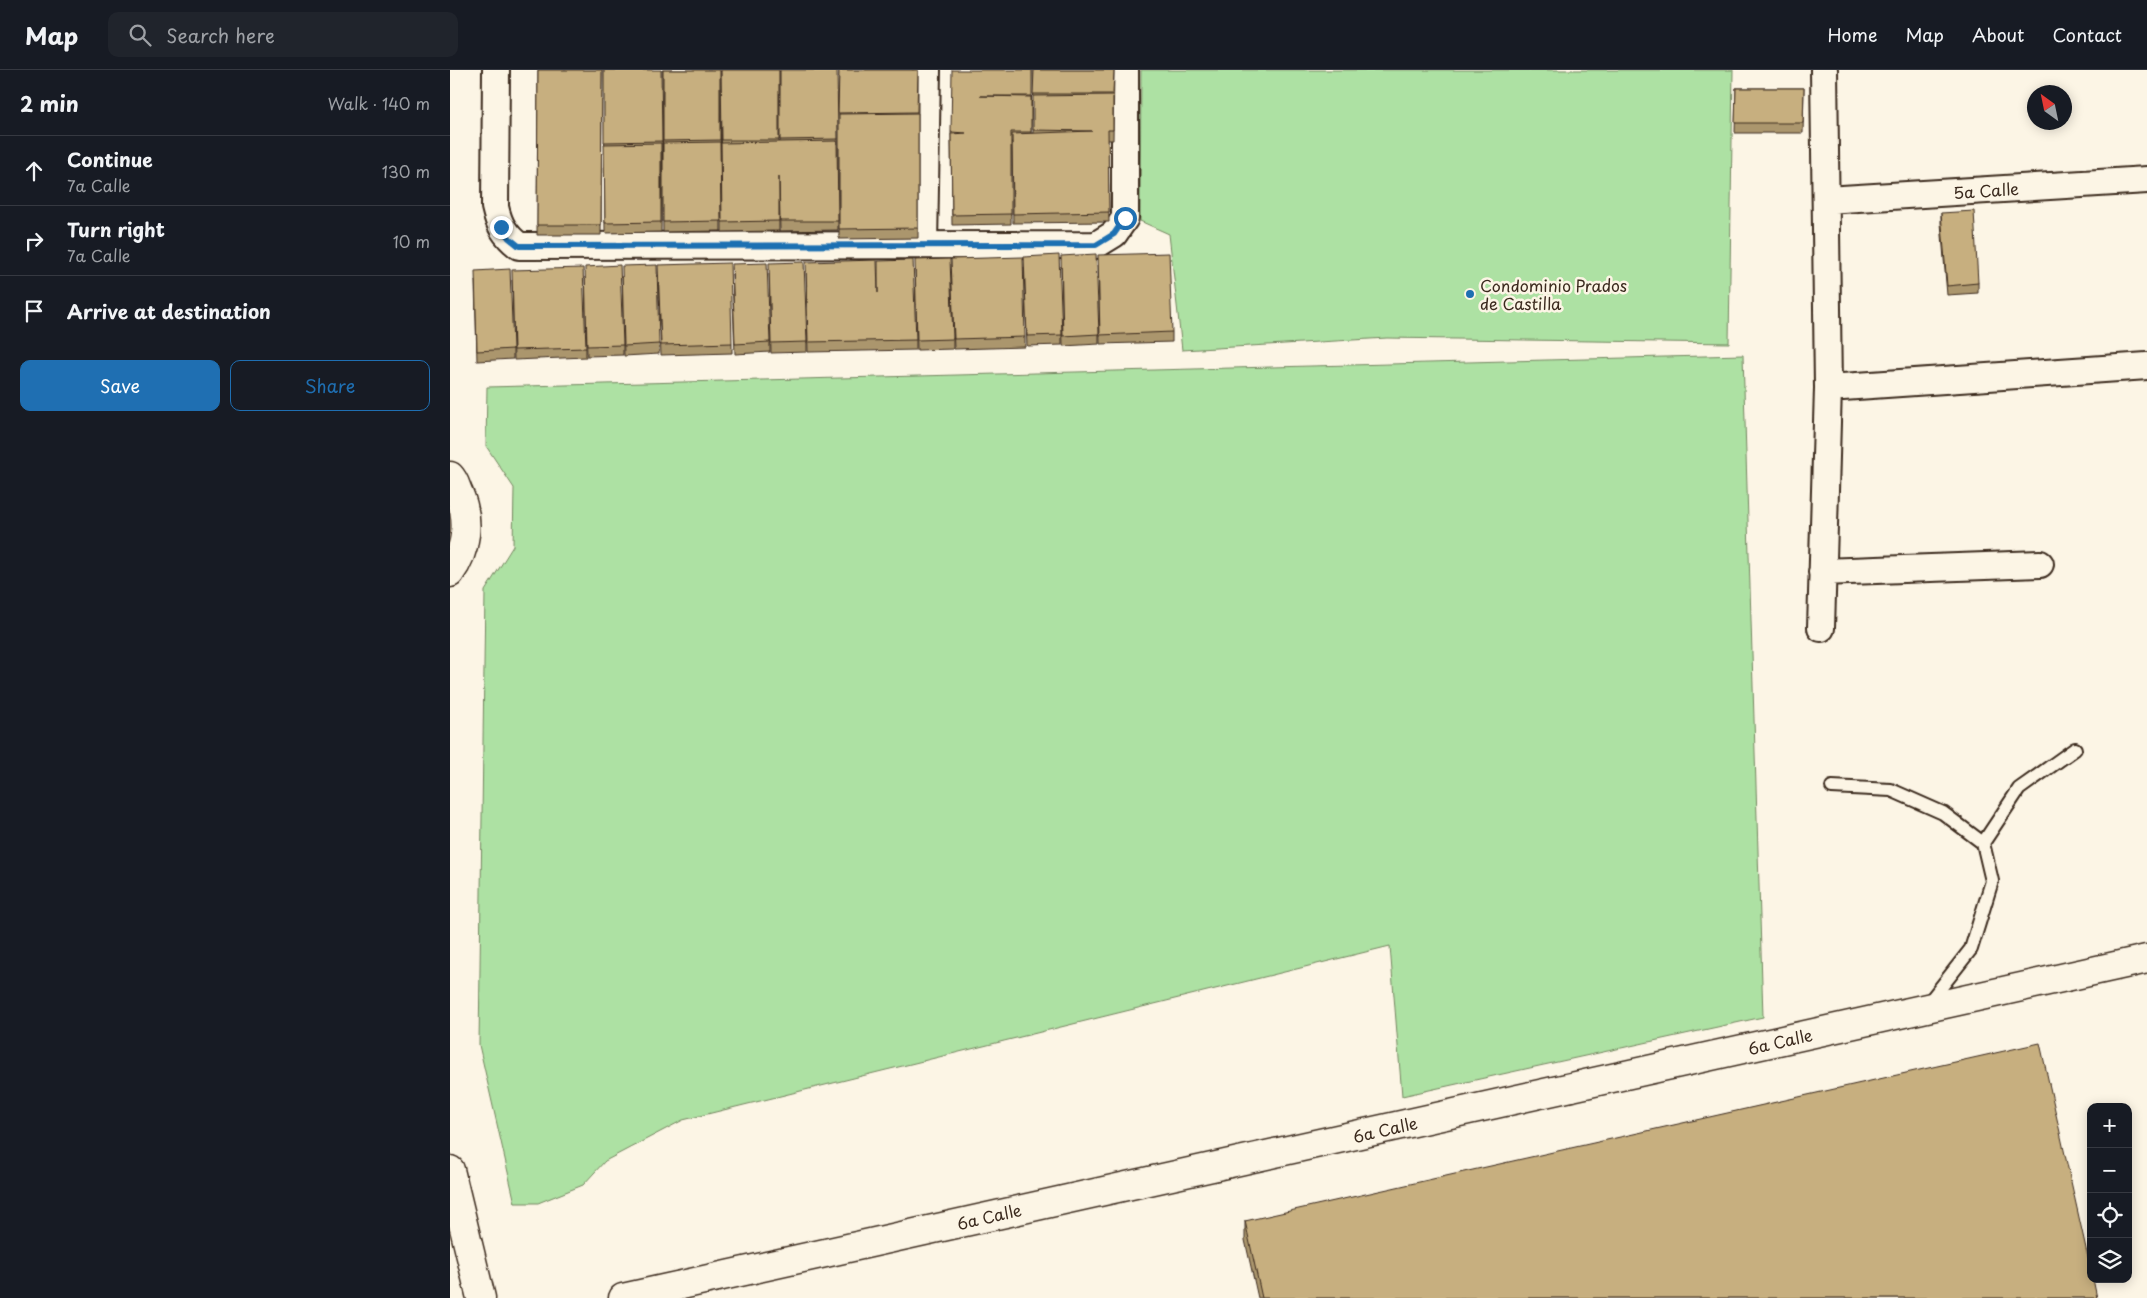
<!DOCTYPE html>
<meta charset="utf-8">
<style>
:root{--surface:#171b24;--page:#20242c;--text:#f1f3f6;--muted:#9ea1a6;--line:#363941;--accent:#1f6fb2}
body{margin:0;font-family:"Playpen Sans",sans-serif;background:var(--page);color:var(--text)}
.controls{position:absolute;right:15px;bottom:15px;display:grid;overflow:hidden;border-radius:10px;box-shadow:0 2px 12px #0003}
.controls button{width:45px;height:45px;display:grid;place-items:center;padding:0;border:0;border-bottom:1px solid var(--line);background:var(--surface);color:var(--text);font:25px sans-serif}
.compass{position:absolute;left:1577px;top:15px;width:45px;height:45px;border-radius:50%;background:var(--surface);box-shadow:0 2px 12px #0003;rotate:327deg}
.stop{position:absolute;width:15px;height:15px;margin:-11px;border:4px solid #1f6fb2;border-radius:50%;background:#fff}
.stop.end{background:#1f6fb2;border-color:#fff;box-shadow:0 1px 5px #0008}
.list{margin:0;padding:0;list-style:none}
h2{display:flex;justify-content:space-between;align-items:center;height:65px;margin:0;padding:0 20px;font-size:21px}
h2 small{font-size:16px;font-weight:400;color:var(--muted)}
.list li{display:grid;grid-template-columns:32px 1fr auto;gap:15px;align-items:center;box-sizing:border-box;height:70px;padding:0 20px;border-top:1px solid var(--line)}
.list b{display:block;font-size:19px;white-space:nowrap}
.list p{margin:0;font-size:16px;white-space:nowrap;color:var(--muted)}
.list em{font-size:16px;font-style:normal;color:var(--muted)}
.actions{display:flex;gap:10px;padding:15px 20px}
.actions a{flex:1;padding:11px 0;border:1px solid var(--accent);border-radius:10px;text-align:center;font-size:18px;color:var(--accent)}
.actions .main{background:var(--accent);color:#fff}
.icon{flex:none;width:28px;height:28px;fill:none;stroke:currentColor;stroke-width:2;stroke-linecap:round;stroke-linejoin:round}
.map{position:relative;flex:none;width:1697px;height:1228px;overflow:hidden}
header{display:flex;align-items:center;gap:30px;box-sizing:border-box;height:70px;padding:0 25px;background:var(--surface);border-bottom:1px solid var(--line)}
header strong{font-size:24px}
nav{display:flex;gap:28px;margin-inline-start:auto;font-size:18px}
.search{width:350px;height:45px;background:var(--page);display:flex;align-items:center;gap:12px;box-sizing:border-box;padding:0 18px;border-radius:10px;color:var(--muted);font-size:19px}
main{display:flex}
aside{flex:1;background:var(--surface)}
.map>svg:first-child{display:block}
</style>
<header>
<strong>Map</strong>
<div class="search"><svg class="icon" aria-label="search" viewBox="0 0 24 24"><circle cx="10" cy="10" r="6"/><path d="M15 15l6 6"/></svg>Search here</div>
<nav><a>Home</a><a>Map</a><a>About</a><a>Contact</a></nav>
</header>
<main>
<aside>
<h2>2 min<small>Walk · 140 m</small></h2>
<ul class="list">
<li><svg class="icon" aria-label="ahead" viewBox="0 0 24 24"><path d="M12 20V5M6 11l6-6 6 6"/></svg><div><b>Continue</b><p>7a Calle</p></div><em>130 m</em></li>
<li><svg class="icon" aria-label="right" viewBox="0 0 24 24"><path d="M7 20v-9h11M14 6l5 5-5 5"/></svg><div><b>Turn right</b><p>7a Calle</p></div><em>10 m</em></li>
<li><svg class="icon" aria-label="arrive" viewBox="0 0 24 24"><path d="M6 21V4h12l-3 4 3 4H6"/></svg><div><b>Arrive at destination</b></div></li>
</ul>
<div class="actions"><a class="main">Save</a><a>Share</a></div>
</aside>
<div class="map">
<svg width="1697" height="1228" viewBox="0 0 1697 1228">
<rect width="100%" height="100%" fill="#fcf5e5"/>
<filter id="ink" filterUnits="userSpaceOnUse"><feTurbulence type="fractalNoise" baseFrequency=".02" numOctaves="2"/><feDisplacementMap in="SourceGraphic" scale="10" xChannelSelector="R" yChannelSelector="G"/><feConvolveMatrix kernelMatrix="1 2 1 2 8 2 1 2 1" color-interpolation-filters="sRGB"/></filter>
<g filter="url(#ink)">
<path fill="#ade1a3" stroke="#748660" d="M691,0h592l-4,273 -342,-5 -205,12 -13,-116 -29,-13z
M1293,285l20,662 -361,79 -12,-150 -707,174 -78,41 -22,24 -45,18h-23l-36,-158 6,-454 28,-45 1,-58 -28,-42 1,-59z"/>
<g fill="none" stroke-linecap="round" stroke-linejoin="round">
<defs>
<path id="lane" d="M1382,717l59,3 52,23 40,30 9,38 -21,68 -44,56
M1533,773l36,-54 56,-40"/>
<path id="street" d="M46,0l-1,137c4,18 10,28 24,39l577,-1 18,-11 11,-16v-148
M1376,130l321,-20
M474,175l3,-175
M1378,318l319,-22
M1372,502l218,-8
M1371,558l7,-240 -4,-318"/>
<path id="secondary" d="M0,406c5,5 6,12 9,18 11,26 8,56 -9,79
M0,1100l31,128
M173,1228l1524,-339"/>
</defs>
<use href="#lane" stroke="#3b2a1e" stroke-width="16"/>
<use href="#street" stroke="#3b2a1e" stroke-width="30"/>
<use href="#secondary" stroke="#3b2a1e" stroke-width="31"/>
<use href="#lane" stroke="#fcf5e5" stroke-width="12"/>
<use href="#street" stroke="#fcf5e5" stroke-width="26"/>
<use href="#secondary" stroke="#fcf5e5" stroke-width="28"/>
</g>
<path fill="#ab966d" stroke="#3b2a1e" d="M88,0h64l-1,165h-64z
M154,0l58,71 -1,91 -56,1z
M212,0h58l1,161 -58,1z
M271,0h58v72h1v-72l58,69v91l-58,1 -1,-45v45l-57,1z
M389,0h79v168l-79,1z
M582,0l-1,63h2l1,-63h80l-1,70h-5l1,82 -96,1 -1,-81h-1v82l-59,1 -1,-93z
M1286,18h68l-1,45h-68z
M1491,143l37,70v10l-31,2 -6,-72z
M648,195l74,67v10l-72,2z
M611,196l38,68v10l-36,2z
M574,197l38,68v10l-35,1z
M501,199l74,68v10l-71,2z
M465,200l38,69v10l-36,1z
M356,202l72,21 38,47v10l-108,2z
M319,203l38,69v10l-36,1z
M282,204l38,68v10l-35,2z
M208,205l74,68v10l-71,2z
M172,206l37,68v10l-35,2z
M135,207l38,68v10l-36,1z
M62,210l74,68v9l-72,3z
M25,211l38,68v10l-36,2z
M795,1151l852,77h-839l-13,-58z"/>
<path fill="#c7af7f" stroke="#3b2a1e" d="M88,0h64l-1,155h-64z
M154,0h57l1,71 -58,1z
M213,0h57v70l-57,1z
M271,0h58v70h-57z
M330,0h57l1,69 -58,1z
M389,0h79l-1,42 -79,1z
M502,0h80v26h-52l51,1v35h-20v82l-59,1 -1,-81 15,-1 -15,-1z
M584,0h80l-1,24h-80z
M1286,18h68l-1,35h-68z
M663,25v35h-5l1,82 -96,2 -1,-80 80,-3 -59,-1v-34z
M468,43v115l-79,1v-115z
M387,71l1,80h-58l-1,-45v45l-57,1 -1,-79z
M270,72l1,79 -58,1v-79z
M211,73v79l-56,1 -1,-79z
M1524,141l4,72 -31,3 -6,-73z
M719,183l3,79 -72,3 -2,-80z
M646,184l3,80 -36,2 -2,-80z
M609,185l3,80 -35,1 -3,-79z
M573,187l2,80 -71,2 -3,-80z
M500,189l3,80 -36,1 -2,-80z
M427,190l1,33v-32l35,-1 3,80 -108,2 -2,-80z
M354,192l3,80 -36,1 -2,-80z
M280,193l2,80 -71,2 -3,-80z
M317,193l3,79 -35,2 -3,-80z
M170,195l3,80 -36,1 -2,-79z
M207,195l2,79 -35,2 -2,-80z
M133,198l3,80 -72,2 -2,-80z
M60,199l3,80 -36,2 -2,-80z
M1590,973l51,228v8h2l4,19h-835l-17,-77z"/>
</g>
<g fill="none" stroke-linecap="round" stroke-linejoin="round" filter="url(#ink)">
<path stroke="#1f6fb2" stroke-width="6" d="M51,157l8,11 10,8 577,-1 18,-11 11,-16"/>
</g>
<circle fill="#1f6fb2" stroke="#fcf5e5" stroke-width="2" cx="1020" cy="224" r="5"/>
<g text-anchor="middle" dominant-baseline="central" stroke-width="5" stroke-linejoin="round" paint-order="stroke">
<g font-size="16" fill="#3b2a1e" stroke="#fcf5e5">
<text transform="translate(1536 120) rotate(-4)">5a Calle</text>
<text transform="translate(1330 971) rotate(-13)">6a Calle</text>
<text transform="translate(935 1059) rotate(-13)">6a Calle</text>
<text transform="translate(539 1146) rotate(-13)">6a Calle</text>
</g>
<g font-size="16" fill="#3b2a1e" stroke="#fcf5e5" text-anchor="start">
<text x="1030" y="215">Condominio Prados<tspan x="1030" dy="18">de Castilla</tspan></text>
</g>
</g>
</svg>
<div class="controls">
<button>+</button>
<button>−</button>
<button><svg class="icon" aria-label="locate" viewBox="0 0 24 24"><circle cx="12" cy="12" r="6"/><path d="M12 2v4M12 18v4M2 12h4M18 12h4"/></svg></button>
<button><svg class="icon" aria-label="layers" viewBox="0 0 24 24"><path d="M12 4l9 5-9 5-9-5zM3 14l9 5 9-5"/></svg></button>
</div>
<svg class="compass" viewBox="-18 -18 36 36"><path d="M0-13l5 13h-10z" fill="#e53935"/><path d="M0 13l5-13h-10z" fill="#9ea1a6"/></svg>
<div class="stop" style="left:675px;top:148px"></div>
<div class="stop end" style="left:51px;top:157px"></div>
</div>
</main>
